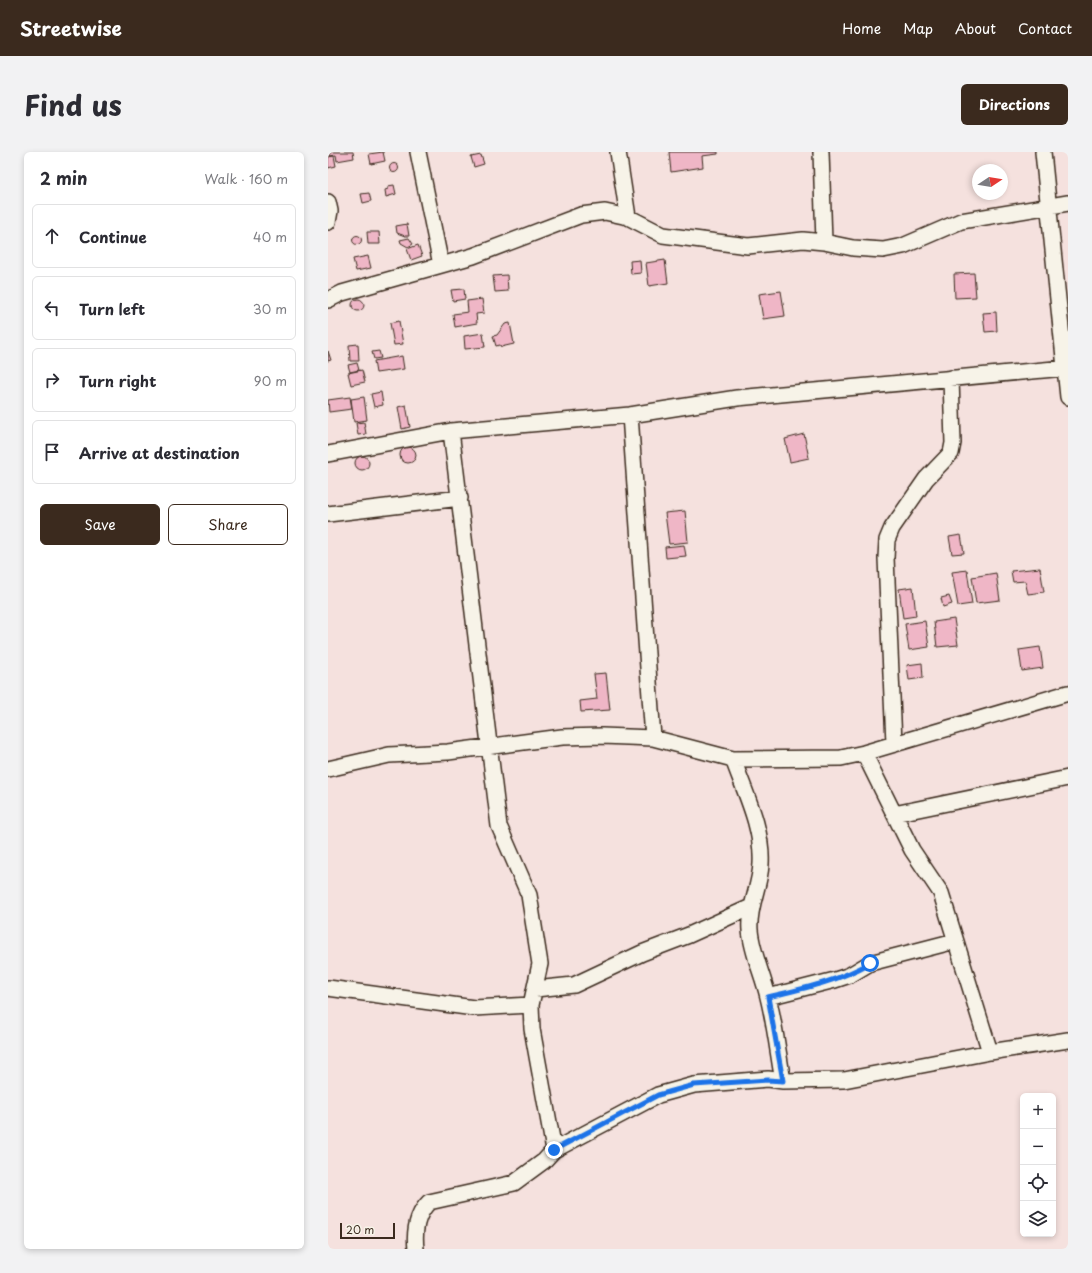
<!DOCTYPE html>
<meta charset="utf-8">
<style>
:root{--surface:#fff;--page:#f2f2f3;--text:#2b2b33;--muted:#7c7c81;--line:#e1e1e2;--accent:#3b2a1e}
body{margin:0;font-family:"Playpen Sans",sans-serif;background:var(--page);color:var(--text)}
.controls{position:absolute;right:12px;bottom:12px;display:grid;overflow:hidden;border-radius:6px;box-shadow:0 2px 6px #0003}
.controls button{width:36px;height:36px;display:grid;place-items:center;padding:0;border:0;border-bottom:1px solid var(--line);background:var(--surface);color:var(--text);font:20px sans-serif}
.compass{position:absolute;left:644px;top:12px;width:36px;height:36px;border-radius:50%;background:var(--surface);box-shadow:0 2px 6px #0003;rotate:78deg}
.scale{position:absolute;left:12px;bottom:10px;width:55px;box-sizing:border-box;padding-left:4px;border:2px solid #3b2a1e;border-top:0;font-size:11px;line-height:14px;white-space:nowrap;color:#3b2a1e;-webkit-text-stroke:3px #f7f3e8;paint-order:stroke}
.stop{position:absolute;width:12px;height:12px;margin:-9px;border:3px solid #1a73e8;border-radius:50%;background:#fff}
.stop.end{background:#1a73e8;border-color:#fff;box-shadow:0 1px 4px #0008}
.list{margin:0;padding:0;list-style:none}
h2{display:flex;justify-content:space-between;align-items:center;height:52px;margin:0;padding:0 16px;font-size:17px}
h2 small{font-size:13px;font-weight:400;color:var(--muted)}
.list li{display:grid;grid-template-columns:26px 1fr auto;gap:12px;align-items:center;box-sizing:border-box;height:64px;margin:0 8px 8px;padding:0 8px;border:1px solid var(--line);border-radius:6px}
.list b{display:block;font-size:15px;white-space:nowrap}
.list em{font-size:13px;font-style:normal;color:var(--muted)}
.actions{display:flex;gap:8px;padding:12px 16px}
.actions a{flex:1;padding:9px 0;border:1px solid var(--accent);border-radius:6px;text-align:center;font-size:14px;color:var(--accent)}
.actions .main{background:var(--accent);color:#fff}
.icon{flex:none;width:22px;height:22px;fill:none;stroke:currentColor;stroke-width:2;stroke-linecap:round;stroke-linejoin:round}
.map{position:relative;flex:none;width:740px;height:1097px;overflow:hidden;border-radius:6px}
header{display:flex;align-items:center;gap:24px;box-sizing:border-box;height:56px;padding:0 20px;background:var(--accent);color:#fff}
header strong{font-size:19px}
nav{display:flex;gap:22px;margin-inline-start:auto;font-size:14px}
.intro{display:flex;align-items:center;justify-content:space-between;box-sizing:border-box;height:96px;padding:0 24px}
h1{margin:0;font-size:28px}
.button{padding:10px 18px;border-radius:6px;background:var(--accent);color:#fff;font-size:14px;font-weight:700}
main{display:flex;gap:24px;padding:0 24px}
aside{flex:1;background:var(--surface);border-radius:6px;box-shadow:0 2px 6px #0003}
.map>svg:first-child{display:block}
</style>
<header>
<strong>Streetwise</strong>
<nav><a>Home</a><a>Map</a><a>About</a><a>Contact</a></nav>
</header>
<div class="intro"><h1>Find us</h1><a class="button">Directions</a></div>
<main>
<aside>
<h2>2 min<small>Walk · 160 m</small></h2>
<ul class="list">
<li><svg class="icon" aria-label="ahead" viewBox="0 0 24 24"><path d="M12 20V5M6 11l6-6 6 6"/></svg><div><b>Continue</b></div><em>40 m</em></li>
<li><svg class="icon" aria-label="left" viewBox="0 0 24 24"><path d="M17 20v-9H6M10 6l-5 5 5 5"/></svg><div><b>Turn left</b></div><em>30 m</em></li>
<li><svg class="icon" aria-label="right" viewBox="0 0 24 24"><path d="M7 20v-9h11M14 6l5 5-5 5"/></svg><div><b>Turn right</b></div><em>90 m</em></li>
<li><svg class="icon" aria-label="arrive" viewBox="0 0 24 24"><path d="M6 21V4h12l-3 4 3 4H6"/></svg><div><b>Arrive at destination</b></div></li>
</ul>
<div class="actions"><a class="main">Save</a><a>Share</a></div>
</aside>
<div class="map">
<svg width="740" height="1097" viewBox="0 0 740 1097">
<rect width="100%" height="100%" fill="#f5e1de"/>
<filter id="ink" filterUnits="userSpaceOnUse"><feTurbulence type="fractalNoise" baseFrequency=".025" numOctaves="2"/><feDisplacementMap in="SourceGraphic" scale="8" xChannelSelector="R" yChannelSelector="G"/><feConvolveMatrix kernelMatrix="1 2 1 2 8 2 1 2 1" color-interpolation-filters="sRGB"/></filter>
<g filter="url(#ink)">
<path fill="#efb6c6" stroke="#3b2a1e" d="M2,0h23l1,6 -17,3 -1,-6 -6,1z
M55,0l2,9 -14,3 -2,-10z
M341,0h49v2l-16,2 1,11 -32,5z
M153,3l3,9 -10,3 -3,-10z
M6,4l2,10 -8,2v-11z
M61.5 16a4.5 4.5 0 1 1 9 0a4.5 4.5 0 1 1-9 0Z
M66,33l2,9 -10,3 -1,-7 3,-1v-3z
M41,41l2,8 -8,2 -2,-9z
M79,72l2,12h-4l-8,-3 -1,-7z
M39,80h12l1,12h-12z
M24.5 88a4.5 4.5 0 1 1 9 0a4.5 4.5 0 1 1-9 0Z
M81,86l4,6 -5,3 -7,-4 -1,-3z
M90,93l4,11 -11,4 -4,-11z
M40,104l3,12 -15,3 -3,-12z
M312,108l1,13 -10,1 -1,-13z
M337,108l3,23 -19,3 -3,-23z
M646,121l2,24 -21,1 -1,-24z
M179,123l1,16 -13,1 -2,-16z
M136,137l1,10 -12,2 -2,-11z
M453,139l4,25 -22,3 -4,-25z
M24 153a6 6 0 1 1 12 0a6 6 0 1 1-12 0Z
M154,147l2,14 -8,1 1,9 -22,4 -2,-13 15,-2 -1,-11z
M668,160l1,19 -12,1 -2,-19z
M71,169l4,23 -9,1 -4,-22z
M182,171l4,21 -13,3 -1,-2 -4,1 -3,-10 4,-1 8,-11z
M155,181l2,14 -20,2 -1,-13z
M30,192l1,17h-9l-1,-16z
M0,199l3,9 -3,1z
M51,199l2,7 -7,1 -2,-7z
M74,204l2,13 -28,4 -2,-12z
M29,211l2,7 -9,2 -2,-7z
M34,218l3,12 -14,3 -3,-12z
M53,240l2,13 -9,2 -3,-13z
M22,245l2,12 -23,3 -1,-12z
M36,245l3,23 -13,2 -3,-23z
M78,253l4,22 -8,2 -4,-22z
M36,270l2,12 -8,1 -2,-12z
M476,282l5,24 -19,4 -5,-23z
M72 303a8 8 0 1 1 16 0a8 8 0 1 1-16 0Z
M27 311a7 7 0 1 1 14 0a7 7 0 1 1-14 0Z
M357,359l3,31 -19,2 -4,-31z
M633,383l3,18 -12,1 -3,-17z
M356,393l2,11 -20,2 -1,-11z
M712,416l4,24 -16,2 -3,-13 -12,1 -2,-11z
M639,418l5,34 -14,2 -6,-34z
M668,421l4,27 -24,3 -4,-26z
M585,435l3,29 -13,2 -4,-29z
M621,444l3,8 -9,3 -2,-9z
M626,467l4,26 -21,2 -3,-25z
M597,469l4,26 -20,3 -4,-26z
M712,495l3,21 -21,3 -3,-21z
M594,511l1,15 -14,2 -2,-15z
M278,521l4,37 -29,2 -1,-11 17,-2 -3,-25z"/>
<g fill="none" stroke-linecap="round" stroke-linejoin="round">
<defs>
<path id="street" d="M90,0l23,113
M290,0l10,65
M493,0l3,90
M715,0l25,245
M0,50l2,9 -2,11
M0,148l14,-7 131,-37 108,-41 24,-3 23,5 35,18 85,11 55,-6 21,2 29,6 30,2 20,-4 58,-25 107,-18
M302,263l23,323
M123,279l48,395 30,69 11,69 -9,41 1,24 22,121
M0,302l123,-23 179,-16 107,-17 328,-30
M0,362l132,-16
M566,591l-8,-185 1,-18 5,-12 34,-49 25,-26 2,-10 -2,-65
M536,601l48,97 29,43 49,159
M405,607c12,34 30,69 28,105 -1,23 -13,43 -11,66 2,23 13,45 18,67 7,28 10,56 15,84
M0,617l61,-14 59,-3 114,-15 40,-1 51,2 80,21 108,-1 23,-5 204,-60
M566,662l174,-36
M0,836l146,20 57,-3
M207,837l39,-4 68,-32 47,-18 62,-28
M440,845l67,-17 15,-5 20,-12 85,-22
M88,1097c-2,-18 0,-34 13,-47l85,-19 30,-22 10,-11 104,-55 36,-10 74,-6 15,2 61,-1 146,-28 78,-12"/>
</defs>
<use href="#street" stroke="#3b2a1e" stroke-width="18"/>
<use href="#street" stroke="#f7f3e8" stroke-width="15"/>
</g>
</g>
<g fill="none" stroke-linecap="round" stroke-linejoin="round" filter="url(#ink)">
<path stroke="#1a73e8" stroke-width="5" d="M226,998l104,-55 36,-10 74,-5 15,1 -15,-84c38,-9 68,-15 102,-34"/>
</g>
</svg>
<div class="controls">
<button>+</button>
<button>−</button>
<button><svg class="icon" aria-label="locate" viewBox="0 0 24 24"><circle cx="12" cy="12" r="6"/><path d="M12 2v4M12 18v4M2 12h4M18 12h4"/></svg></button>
<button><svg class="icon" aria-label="layers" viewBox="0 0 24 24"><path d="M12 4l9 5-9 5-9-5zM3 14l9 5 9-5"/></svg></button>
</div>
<svg class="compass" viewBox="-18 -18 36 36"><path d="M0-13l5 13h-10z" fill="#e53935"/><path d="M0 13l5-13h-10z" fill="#7c7c81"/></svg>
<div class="scale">20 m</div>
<div class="stop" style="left:542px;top:811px"></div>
<div class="stop end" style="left:226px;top:998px"></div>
</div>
</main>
